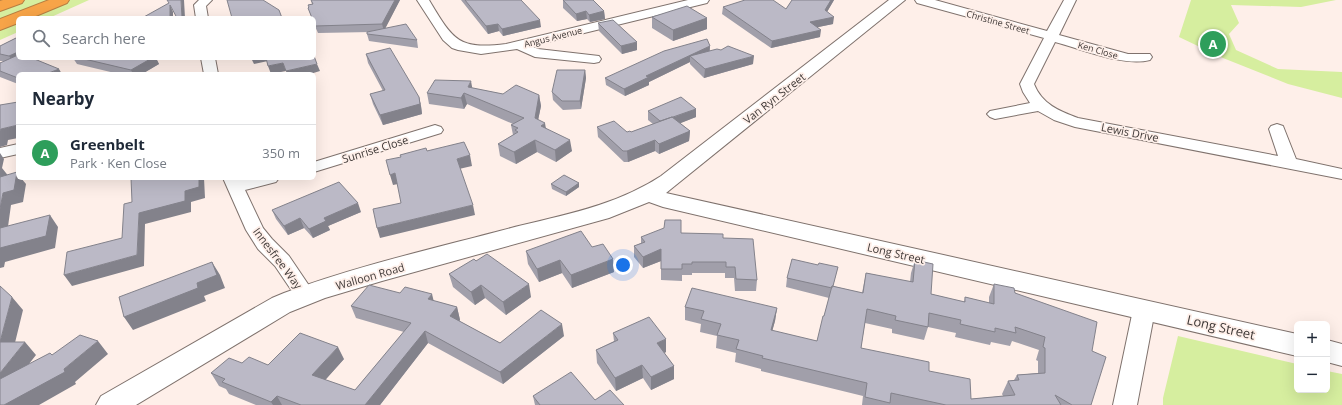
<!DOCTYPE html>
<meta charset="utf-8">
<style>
:root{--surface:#fff;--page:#f2f2f3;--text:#1f2937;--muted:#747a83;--line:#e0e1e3;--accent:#db2777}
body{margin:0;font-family:"Open Sans",sans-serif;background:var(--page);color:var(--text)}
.controls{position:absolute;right:12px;bottom:12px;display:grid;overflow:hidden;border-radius:6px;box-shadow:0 4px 16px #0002}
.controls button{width:36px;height:36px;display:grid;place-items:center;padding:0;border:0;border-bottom:1px solid var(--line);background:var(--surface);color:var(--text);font:20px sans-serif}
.you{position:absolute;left:623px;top:265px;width:14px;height:14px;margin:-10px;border:3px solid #fff;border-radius:50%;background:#1a73e8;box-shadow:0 0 0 6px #1a73e833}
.badge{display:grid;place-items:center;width:26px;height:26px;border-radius:50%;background:var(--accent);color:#fff;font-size:13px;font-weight:700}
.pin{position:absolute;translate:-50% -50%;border:2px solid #fff;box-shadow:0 1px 4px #0006}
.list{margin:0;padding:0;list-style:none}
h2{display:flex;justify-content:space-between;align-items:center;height:52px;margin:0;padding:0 16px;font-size:17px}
h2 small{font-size:13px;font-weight:400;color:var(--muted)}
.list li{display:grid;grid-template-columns:26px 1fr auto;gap:12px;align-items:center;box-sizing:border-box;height:56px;padding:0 16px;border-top:1px solid var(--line)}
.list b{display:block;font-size:15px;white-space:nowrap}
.list p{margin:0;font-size:13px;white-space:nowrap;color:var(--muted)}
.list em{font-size:13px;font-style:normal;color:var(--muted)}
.icon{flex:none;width:22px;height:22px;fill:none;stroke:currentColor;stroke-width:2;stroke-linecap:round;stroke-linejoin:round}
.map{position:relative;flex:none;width:1342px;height:405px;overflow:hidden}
.search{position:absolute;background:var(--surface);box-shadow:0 4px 16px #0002;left:16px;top:16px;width:300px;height:44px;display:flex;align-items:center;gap:10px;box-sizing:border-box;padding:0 14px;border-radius:6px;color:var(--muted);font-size:15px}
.panel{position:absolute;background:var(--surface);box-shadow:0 4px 16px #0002;left:16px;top:72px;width:300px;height:108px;border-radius:6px}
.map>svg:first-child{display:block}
</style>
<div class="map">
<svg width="1342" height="405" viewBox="0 0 1342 405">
<rect width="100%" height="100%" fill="#feefe9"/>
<path fill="#d6ee9f" d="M0,0h89l-40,18h-31v14l-18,8z
M1191,0h145l-35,7 -70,-2 8,18 -10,11 7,16 42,19 64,3v26l-54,-14 -65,-26 -44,-21z
M1178,336l119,28v26h30v-19l15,3v31h-179v-7z"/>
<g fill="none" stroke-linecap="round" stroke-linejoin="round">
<defs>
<path id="minor" d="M199,0h13l-6,6 2,12h-12l-2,-13z
M417,0h12c24,40 29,50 77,44l182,-44h21l-2,3 -176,43 7,3 61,7 2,3 -2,3 -5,1 -59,-6 -18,-8 -36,5 -23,-4 -6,-2 -9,-8z
M915,0h20l112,31 17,-31h12l-17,35 69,19h22l2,3 -2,3c-27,7 -68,-11 -95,-18l-21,42c8,20 25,27 44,34l200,38 -9,-27 2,-3 6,-2 6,2 13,33 46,10v10l-267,-52 -21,-7 -16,-9 -43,8 -5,-2 -3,-3 3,-3 40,-8 -7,-11 -3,-8 24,-46 -127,-35z
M201,58h14l3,16h-14z
M435,125l6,2 2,3 -2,3 -127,39v-10z
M18,144v10l-18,4v-10z
M223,178h18v2l8,-2h30l-3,4 -31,8 18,38 9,11 17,17 23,34 3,5 -3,5 -7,3 -7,-3 -23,-34 -17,-17 -12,-19z
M1144,302l7,2 4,6 -18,95h-24l20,-95 4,-6z"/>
<path id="tertiary" d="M889,0h16l-239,193 631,141v22l-634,-149 -14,-5 -40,16 -227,63 -57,17 -35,14 -154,93h-40l5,-9 171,-98 12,-5c72,-27 152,-45 227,-65 52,-13 104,-22 150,-52z
M1327,340l15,4v22l-15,-4z"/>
<path id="motorway" d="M3,0h21l-2,3 -22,8v-10z
M49,0h20l-2,3 -36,15h-13v5l-18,7v-11z"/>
</defs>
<use href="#minor" stroke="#7f726d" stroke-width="2"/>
<use href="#tertiary" stroke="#7f726d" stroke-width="2"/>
<use href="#motorway" stroke="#b67e42" stroke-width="2"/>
<use href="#minor" fill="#fff" fill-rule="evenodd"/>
<use href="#tertiary" fill="#fff" fill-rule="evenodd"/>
<use href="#motorway" fill="#f7a448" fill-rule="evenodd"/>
</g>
<path fill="#a19faa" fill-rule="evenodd" d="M311,0h89l-15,28 32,12 1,8 -49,-7 -2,-7 4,-2 -53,1 -4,-9v-6h-2l-4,-10 1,-1 -1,-2 4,-1z
M461,0h60l20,27 -38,9 -4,-5 -11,3z
M563,0l41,11 1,8 -15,3 -3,-3 -10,2 -14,-13z
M792,0h42l-7,12 6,12 -15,3 2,10 -49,11 -49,-34 1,-7 63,2z
M652,17l55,1v11l-34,12 -21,-13z
M598,23l39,27 -15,4 -23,-23z
M18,37v47l-18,-7v-14l4,-2h-4v-15z
M710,46v5l43,13 -49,14 -14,-14v-2l-41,20v3l-24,11 -19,-11 -1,-7z
M366,54l53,43 2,9 1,8 -39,11 -10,-21 -3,-10 13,-3 -15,-28z
M73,58h83l3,6 -17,10h-23l-42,-10z
M585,70l1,8 -5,31 -18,1 -10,-10 -1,-8z
M472,88l31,6 36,1 2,11 -3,14 8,8 26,23 -16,11 -19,-10 -21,12 -16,-8 -2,-12 15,-9 -2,-10 2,-1 -46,-20 -3,5 -35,-5 -2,-11z
M696,109v8l-16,6 10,8 -1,10 -30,13 -4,-3 -27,11h-4l-26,-25 -1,-10 30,5h4l22,-8 -5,-4v-9z
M579,183v4l-13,9 -14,-7 -1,-5z
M272,210l89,2 -33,14 2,4 -17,8 -9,-10 -16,7 -12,-16z
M681,233l42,5 34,42 -1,11h-21l-1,-13h-9v-5h-33v2h-10v6l-21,-1v-19l-18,7 -9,-11v-11l7,-3v-6z
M592,247l22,25 -42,16 -10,-15 -23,9 -11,-18 -2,-13z
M915,260l16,34 33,8 1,-5 24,6v-6l5,-13 21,9 77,58 -1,54h-229l1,-9 -102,-25v-2l-26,-7 1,-9 -20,-5 1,-12 -17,-4 1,-8 -16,-4v-13l92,1 -2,13 -3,10 45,10 12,-43 -43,-11 1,-9 31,-13 20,2 -5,19 29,7 4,-20 44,9 1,-9zM865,323l27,6v4l32,7 4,-13 28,6 -1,4 35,8 1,-3 19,4 2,-5 27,9 -3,10 2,1v12l-21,2 -3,5 -6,1 -6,13 1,2 -32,3 -42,-28 -68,-23z
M449,274l82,23 -25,18 -21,-17 -10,7 -22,-18z
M400,293l34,8 23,6 3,13 -1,1 41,22 64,-7 -61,48 -75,-41 -48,62h-124l-27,-11 -3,-5 -7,-3 -8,-13 31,-10 26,2 76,-6 -19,21 30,10 49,-58 -48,-14 -5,-12z
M613,333l53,19 -2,1 10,13v13l-23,11 -8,-12 -27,13 -19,-28 -1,-13 18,-9z
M533,396l91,9h-89z"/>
<path fill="#83828b" d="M181,0h3l1,18h-3z
M395,0h5l-16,31 -2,-7z
M831,0h3l-10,17 1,-7z
M170,5l3,7v6h-4z
M586,11l1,8 -10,2 -1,-7z
M604,11l1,8 -15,3 -1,-7z
M834,17l-1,7 -24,5 1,-7z
M707,18v11l-34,12v-11z
M540,20l1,7 -38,9 -1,-7z
M498,24l1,7 -11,3 -2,-8z
M821,30l-1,7 -49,11 1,-7z
M637,42v8l-15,4 -1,-8z
M710,46l-1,7 -19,3v6l-41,20v3l-24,11 -1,-7 22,-13z
M18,52v6l-4,5 -5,-7z
M754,56l-1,8 -49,14 1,-9z
M152,58h4l3,6 -17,10h-9l-2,-4z
M250,58h16l2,3 -14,3 -2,-4h-1z
M283,63l3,8 -15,3 -3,-8z
M317,64l3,7 -10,3h-23l-1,-3z
M59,69l3,5h-16z
M585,70l1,8 -5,31 -1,-8z
M471,81l2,11 -5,-5z
M464,93l3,11 -3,5 -3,-11z
M539,95l2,11 -5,24 -1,-12z
M419,97l2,9 1,8 -39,11 -3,-10z
M696,109v8l-35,14v-9z
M545,123l2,12 -6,-9z
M18,125v13l-10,2 -1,5 -7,2v-16l1,-2z
M690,131l-1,10 -30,13v-10z
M535,140l2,12 -21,12 -2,-12z
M570,140l2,11 -16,11 -1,-12z
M655,140v11l-27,11 -1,-11z
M314,145l2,8h-2z
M0,153l4,6 -2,9 8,10h-10z
M470,155l2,11 -13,3 -2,-10z
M17,172l1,6h3l5,6 -3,18 -12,3 -5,36 -6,-7v-25l3,-16z
M395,173l3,11 -5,1 -3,-10z
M199,178h5l1,20 -14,4v10l-46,12 -1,42 -72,20 -8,-11 73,-20 2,-42 46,-22z
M579,183v4l-13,9v-4z
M358,203l3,9 -33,14 2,4 -17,8 -4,-9 15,-11z
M473,205l2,10 -95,23 -3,-10z
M50,215l8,12 -3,21 -50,14 -1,5 -4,1v-20z
M300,218l4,10 -16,7 -4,-9z
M661,249v12l-18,7v-11z
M613,259l1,13 -42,16 -1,-13z
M560,260l2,13 -23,9 -2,-13z
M212,262l8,13 5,13 -21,8 2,5 -73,29 -9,-13z
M529,284l2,13 -25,18 -3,-13z
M481,285l4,13 -10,7 -4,-13z
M432,294l3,12 -7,-7z
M12,297l11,13 -11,45 -12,-13z
M457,307l3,13 -6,8 -4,-12z
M777,308l-2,13 -6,22 2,-13z
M562,324l2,12 -61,48 -3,-12z
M425,331l3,12 -48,62h-15z
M666,339v13l-9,5v-14z
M98,341l10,13 -33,28 1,2 -37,21h-35l60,-36z
M25,342l11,13 -33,42 -3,-3v-21z
M338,347l6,12 -25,28 -7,-12z
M642,365l1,13 -27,13 -1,-13z
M674,366v13l-23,11v-13z
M277,396l5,9h-9l-2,-3z"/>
<path fill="#bbb9c6" stroke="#83828b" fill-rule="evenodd" d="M167,0h14l1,18h-5l-7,-13v12l-1,1h-27l27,-15z
M227,0h36l16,10 3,8h-50z
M311,0h84l-13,24 -67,2 -1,-4v-4h-2l-4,-10 1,-1 -1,-2 5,-1z
M465,0h56l19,20 -38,9 -4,-5 -12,2z
M563,0h30l11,11 -15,4 -3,-4 -10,3z
M745,0h28l13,9 6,-9h39l-6,10 9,7 -24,5 11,8 -49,11 -49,-34z
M687,6l20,12 -34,12 -21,-13z
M613,20l24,22 -16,4 -23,-23z
M406,24l11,16 -50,-6v-2z
M18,37v15l-9,4 -9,-2v-8z
M707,39l3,7 -64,30 3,1 -25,12 -19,-11 59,-27z
M728,46l26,10 -49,13 -15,-13 27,-7 4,1z
M390,48l29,49 1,7 -40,11 -10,-21 15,-4 -19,-36z
M18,55v3h14l27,11 -13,5h-28v4l-18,-7v-8z
M314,56l3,8 -31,7 -3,-8 -15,3 -2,-8h48z
M80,58h72l-21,12z
M557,70h28l-5,31h-18l-10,-9z
M435,80l36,1 -3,6 35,7 13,-9 23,10 -4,23 10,5 -4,3 29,14 -15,10 -20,-10 -21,12 -16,-8 20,-12 -3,-2 3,-2 -7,-3 13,-7 -60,-25 -3,5 -34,-5z
M681,97l15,12 -23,8h-1l-12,4 -12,-10z
M18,102v23l-17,4 -1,2v-26z
M672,117l18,14 -31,13 -4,-4 -28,11h-4l-26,-24 17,-6 13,11 3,-1 1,1z
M464,142l6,13 -13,4 16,46 -96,23 -4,-19 28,-6 -6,-30 -5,2 -4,-15 15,-3 -1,-2 26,-7 1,3z
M17,172l-3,18 -11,3 -3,16v-32z
M564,175l15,8 -13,9 -15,-8z
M131,178h68v9l-14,4v10l-46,12 -2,42 -73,20 3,-23 55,-14 2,-34 8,-2z
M339,182l19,21 -34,15 2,3 -17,8 -9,-11 -16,8 -12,-16z
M50,215l-4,21 -46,12v-20z
M665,220h16v13l42,1v4l30,1 4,41 -21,-1 -1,-12h-9v-5h-34v2h-10v5h-21v-20l-18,8 -9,-11 11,-4 -4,-5 23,-9z
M581,231l11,16 11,-3 10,15 -42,16 -11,-15 -23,9 -11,-18z
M487,254l42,30 -26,18 -22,-17 -10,7 -22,-18 25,-15 2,2z
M792,259l26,6 1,-2 19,4 -5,19h-1v2l-45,-10z
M915,260l18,4 -2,30 34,8v-5l29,7v-20l20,4 1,5 82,29 -5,29 14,6 -15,48h-19l-17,-10 6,10h-115l-55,-12 -1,10 -25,-6 2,-14 -105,-25 1,-2 -27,-7 3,-9 -22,-5 4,-11 -20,-5 3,-8 -19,-4 7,-19 85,20 -6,22 46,11 6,-25h1l8,-30 31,7 3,-20 47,9zM867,309l29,7 -1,4 33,7 1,-14 32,7 -1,4 35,8v-4l21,5 -1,-6 30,10 -2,10 2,1v25l-28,2 2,5 -11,1 7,14 -44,4 -1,-20 -41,-8v-9l-68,-14z
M212,262l5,13 -20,8 1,5 -74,29 -5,-20z
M369,285l31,8 5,-6 27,7 -4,5 29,8 -7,9 50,27 41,-33 21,14 -62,48 -75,-41 -60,74h-64l-24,-9 -6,6 -49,-20 3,-3 -14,-6 18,-15 13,5 7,-6 19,8 32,-32 38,14 -26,28 43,15 56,-67 -60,-17z
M0,286l12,11 -12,45h25l-25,31z
M649,317l17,22 -9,4 17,23 -23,11 -9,-12 -27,13 -19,-28 22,-10 -5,-7z
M80,335l18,6 -34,28 1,3 -61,33h-4v-26l50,-26 2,2z
M571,372l24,28 15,-10 14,15h-84l-7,-9z"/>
<g text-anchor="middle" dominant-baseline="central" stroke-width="3.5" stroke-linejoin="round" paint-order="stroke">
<g font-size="9" fill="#3e3836" stroke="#feefe9">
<text transform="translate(998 22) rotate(16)">Christine Street</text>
<text transform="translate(553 37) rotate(-14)">Angus Avenue</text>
<text transform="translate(1098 50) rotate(16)">Ken Close</text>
</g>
<g font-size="11" fill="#3e3836" stroke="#feefe9">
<text transform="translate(774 98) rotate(-38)">Van Ryn Street</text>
<text transform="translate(1130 132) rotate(11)">Lewis Drive</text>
<text transform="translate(375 149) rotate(-17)">Sunrise Close</text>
<text transform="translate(896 253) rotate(13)">Long Street</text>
<text transform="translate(278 258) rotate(53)">Innesfree Way</text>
<text transform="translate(370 276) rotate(-16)">Walloon Road</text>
</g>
<g font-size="13" fill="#3e3836" stroke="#feefe9">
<text transform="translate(1221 327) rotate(13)">Long Street</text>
</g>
</g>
</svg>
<div class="controls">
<button>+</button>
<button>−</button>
</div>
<div class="you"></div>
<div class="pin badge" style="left:1213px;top:44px;background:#2e9e5b">A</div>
<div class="search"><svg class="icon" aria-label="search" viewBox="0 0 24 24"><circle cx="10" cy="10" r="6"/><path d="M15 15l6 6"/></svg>Search here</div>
<section class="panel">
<h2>Nearby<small></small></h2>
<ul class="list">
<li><span class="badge" style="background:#2e9e5b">A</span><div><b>Greenbelt</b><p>Park · Ken Close</p></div><em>350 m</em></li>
</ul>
</section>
</div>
